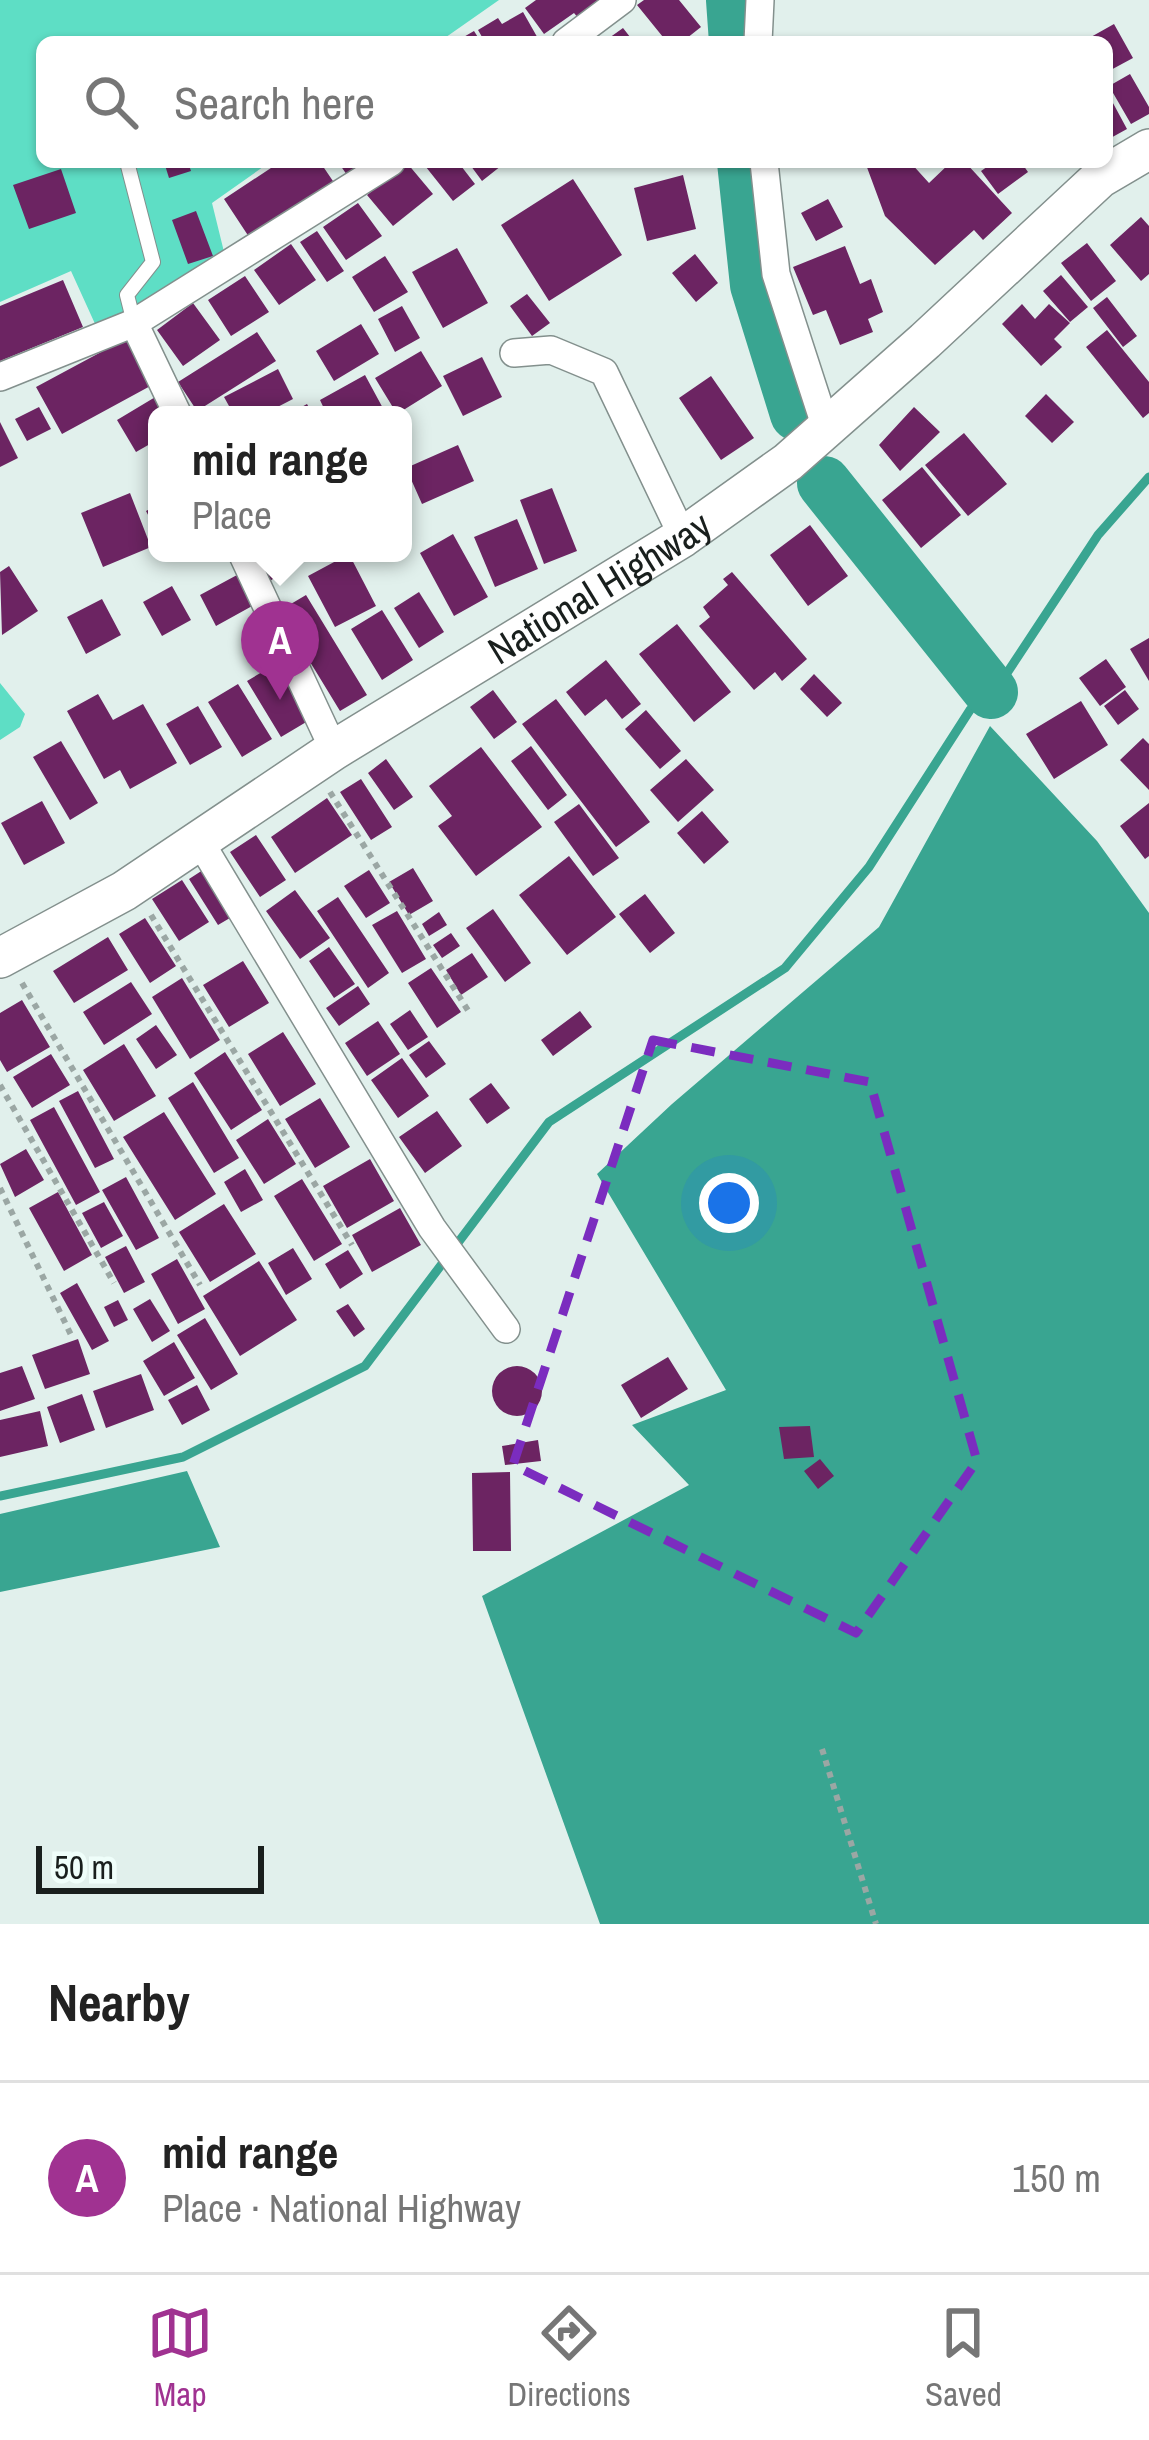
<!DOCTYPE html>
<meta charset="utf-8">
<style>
:root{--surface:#fff;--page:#f6f6f6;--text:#222;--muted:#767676;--line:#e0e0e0;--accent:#a03291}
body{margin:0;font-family:"Archivo Narrow",sans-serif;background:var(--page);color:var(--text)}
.scale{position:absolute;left:36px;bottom:30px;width:228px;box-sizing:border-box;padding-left:12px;border:6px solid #191f1d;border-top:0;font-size:33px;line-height:42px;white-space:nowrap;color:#191f1d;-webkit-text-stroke:9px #effefa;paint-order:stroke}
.you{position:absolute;left:729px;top:1203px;width:42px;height:42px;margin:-30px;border:9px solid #fff;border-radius:50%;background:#1a73e8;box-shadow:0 0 0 18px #1a73e833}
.badge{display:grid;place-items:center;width:78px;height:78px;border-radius:50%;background:var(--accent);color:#fff;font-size:39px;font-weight:700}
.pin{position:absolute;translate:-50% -99px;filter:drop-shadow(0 3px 6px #0008)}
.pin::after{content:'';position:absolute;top:63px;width:42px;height:36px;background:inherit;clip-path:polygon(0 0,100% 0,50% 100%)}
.popup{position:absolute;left:148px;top:406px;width:264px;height:156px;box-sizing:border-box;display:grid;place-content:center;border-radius:18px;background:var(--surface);filter:drop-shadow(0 3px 9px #0005);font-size:39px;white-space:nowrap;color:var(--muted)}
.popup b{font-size:45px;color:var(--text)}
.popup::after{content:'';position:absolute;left:50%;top:100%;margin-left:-24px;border:24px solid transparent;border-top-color:var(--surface)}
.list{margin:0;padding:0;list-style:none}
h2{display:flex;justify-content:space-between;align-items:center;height:156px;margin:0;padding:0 48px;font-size:51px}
h2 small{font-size:39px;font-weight:400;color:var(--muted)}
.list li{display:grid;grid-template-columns:78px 1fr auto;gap:36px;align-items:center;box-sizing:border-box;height:192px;padding:0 48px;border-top:3px solid var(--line)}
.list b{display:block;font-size:45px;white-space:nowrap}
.list p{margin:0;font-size:39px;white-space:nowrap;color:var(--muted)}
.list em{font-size:39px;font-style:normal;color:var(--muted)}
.icon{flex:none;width:66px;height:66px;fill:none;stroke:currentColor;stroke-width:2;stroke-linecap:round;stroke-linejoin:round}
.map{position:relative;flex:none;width:1149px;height:1924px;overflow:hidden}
.search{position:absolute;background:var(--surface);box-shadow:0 3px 9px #0004;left:36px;right:36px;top:36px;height:132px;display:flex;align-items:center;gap:30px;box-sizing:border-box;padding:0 42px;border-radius:18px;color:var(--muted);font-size:45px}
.sheet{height:348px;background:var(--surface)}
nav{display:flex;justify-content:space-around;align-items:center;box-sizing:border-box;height:168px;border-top:3px solid var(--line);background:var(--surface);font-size:33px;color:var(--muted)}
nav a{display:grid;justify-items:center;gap:6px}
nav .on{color:var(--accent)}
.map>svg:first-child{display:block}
</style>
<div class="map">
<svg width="1149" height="1924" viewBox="0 0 1149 1924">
<rect width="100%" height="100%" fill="#e1f0ec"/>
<path fill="#5edec5" d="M0,0h499l-60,42h-397v120h228l-58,41 14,57 -42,25 -88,41 -25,-55 -71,31z
M0,683l25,31 -5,13 -20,13z"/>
<path fill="#39a591" d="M990,726l107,115 52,72v1011h-549l-118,-328 207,-111 -57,-60 94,-35 -129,-216 75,-70 207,-177z
M187,1471l33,76 -220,45v-78z"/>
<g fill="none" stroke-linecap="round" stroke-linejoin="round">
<path stroke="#39a591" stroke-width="9" d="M0,1496l183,-39 182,-91 184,-244 236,-154 84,-101 101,-157 37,-37 91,-138 51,-58"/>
<path stroke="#39a591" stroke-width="54" d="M733,0l3,42
M744,162l13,123 40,129
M824,483l167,209"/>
</g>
<path fill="#6c2462" d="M536,0h69l-26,19 -5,-6 -30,21 -19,-26z
M644,0h35l22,27 -19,15h-15l-30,-37z
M523,12l17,30h-55l-7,-12 20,-12 4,6z
M1114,24l19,34 -26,14v-30h-25z
M623,28l11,14h-22l-3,-4z
M474,31l7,11h-26z
M1130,74l19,33v7l-18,10 -22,-38z
M1107,92l20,37 -20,11z
M164,162h24l3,9 -22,7z
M280,162h40l15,22 -84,56 -27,-41z
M338,162h28l-19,13z
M422,162h36l17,22 -22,17z
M468,162h38l-24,19z
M865,162h45l19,21 22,-21h14l47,51 -29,27 -9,-10 -39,35 -50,-49z
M994,162h27l7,10 -30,22 -17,-23z
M407,163l26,31 -40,32 -26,-31z
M61,169l15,44 -47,16 -16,-44z
M683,175l13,54 -49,12 -13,-53z
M573,179l49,76 -73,46 -48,-76z
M828,199l15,28 -27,14 -15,-28z
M358,203l24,33 -36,24 -23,-33z
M196,211l17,45 -25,8 -16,-44z
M1141,217l8,9v48l-8,7 -31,-36z
M317,231l27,40 -17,11 -27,-40z
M1087,243l29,38 -25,20 -30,-38z
M291,244l25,36 -37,25 -25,-35z
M845,246l15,38 11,-5 12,33 -15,7 5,13 -33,13 -14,-35 -13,5 -20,-48z
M457,248l31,55 -45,25 -31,-56z
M695,254l23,29 -22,19 -24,-29z
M385,256l23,36 -34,20 -22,-35z
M1061,275l27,32 -18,15 -27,-31z
M245,276l24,36 -38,24 -23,-36z
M63,280l20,47 -83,34v-55z
M527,294l23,29 -18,13 -22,-30z
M1107,297l30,39 -14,11 -30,-39z
M193,303l27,37 -37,26 -26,-36z
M1022,304l13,15 14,-15 21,19 -16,16 8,8 -21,19 -39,-42z
M402,306l18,32 -25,14 -17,-33z
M361,324l18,30 -45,27 -18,-30z
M1107,330l42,52v31l-6,5 -57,-71z
M257,332l19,29 -79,50 -19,-29z
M129,337l25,47 -92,50 -26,-47z
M421,351l21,35 -45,28 -22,-36z
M482,357l20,40 -39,19 -20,-40z
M278,369l15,30 -31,16h-28l-10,-18z
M365,375l20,37 -6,3h-52l-7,-15z
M711,376l43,62 -33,22 -42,-62z
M1046,394l28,28 -22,21 -27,-27z
M157,396l11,19h-11v25l-21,12 -19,-32z
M307,404l6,11h-26z
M39,407l12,22 -24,12 -12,-22z
M914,407l26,25 -40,39 -21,-26z
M0,422l18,36 -18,9z
M964,433l43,51 -39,32 -43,-51z
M458,445l16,36 -52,23 -16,-36z
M922,467l39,48 -40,33 -39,-48z
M552,488l25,63 -33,13 -24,-64z
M130,493l21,54 -48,20 -22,-54z
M157,505v27l-11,-21z
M517,519l21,50 -43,18 -21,-50z
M810,525l38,51 -40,30 -38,-51z
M453,534l35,63 -34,19 -34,-63z
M251,553h45l5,6 -31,22z
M349,554l27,52 -41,21 -27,-51z
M9,566l29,45 -36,24 -2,-63z
M732,572l75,87 -25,22 -7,-9 -21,18 -55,-64 11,-9 -7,-10 25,-22 -5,-6z
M237,575l17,30 -38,21 -16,-31z
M172,586l19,34 -29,16 -19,-34z
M419,592l25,40 -25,16 -25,-40z
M306,595l61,100 -27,16 -61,-100z
M102,599l19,36 -35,19 -19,-37z
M382,610l31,50 -31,20 -31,-51z
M677,624l54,68 -37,30 -55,-68z
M1149,638v43l-19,-32z
M1106,659l20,28 -26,19 -21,-28z
M606,660l35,44 -19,15 -16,-20 -21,17 -19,-24z
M279,662l34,56 -32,19 -34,-56z
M814,674l28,29 -15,14 -27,-28z
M238,684l34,55 -30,18 -34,-55z
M493,690l24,32 -23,17 -24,-32z
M1125,690l14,19 -21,16 -14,-19z
M98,694l15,26 30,-16 34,59 -47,26 -10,-19 -16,9 -37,-68z
M556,699l94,123 -34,25 -94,-123z
M1081,701l27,44 -54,34 -28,-45z
M198,706l24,41 -32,18 -24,-41z
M646,710l35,41 -21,18 -35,-40z
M1143,738l6,6v46l-29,-30z
M61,741l37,62 -28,17 -37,-63z
M531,746l36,49 -19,15 -37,-49z
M481,747l61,80 -66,49 -38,-50 14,-10 -23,-30z
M386,759l27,38 -19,13 -26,-37z
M686,759l28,31 -36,32 -28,-32z
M361,779l31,48 -21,13 -31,-48z
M327,798l25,37 -57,38 -24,-36z
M42,801l23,42 -41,22 -23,-42z
M1149,803v53l-4,3 -25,-33z
M579,804l40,54 -26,18 -39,-54z
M702,811l27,31 -25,22 -27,-31z
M256,835l30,45 -26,17 -30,-45z
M569,856l47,61 -49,38 -48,-60z
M206,868l29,47 -17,10 -29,-46z
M413,868l20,33 -24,14 -20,-33z
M369,870l21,33 -24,15 -22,-32z
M182,880l27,42 -30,19 -27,-42z
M295,890l35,48 -30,21 -34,-48z
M645,894l30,39 -25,20 -31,-39z
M338,897l51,76 -21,15 -51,-77z
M493,909l38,54 -26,19 -39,-54z
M397,911l29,48 -24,14 -30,-48z
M439,912l8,13 -18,11 -7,-12z
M145,918l31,48 -26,17 -31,-49z
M451,933l9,13 -18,12 -9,-13z
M108,937l20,33 -54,33 -21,-32z
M329,947l26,37 -21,14 -25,-37z
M472,953l16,24 -27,18 -15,-25z
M243,961l26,42 -40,24 -26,-42z
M431,968l30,44 -24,16 -29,-45z
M182,978l38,62 -30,19 -38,-62z
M131,982l21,32 -48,31 -21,-33z
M358,986l12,18 -31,22 -13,-18z
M22,1000l28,47 -43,25 -7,-12v-47z
M410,1010l18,27 -20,13 -18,-26z
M580,1011l12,16 -39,29 -12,-16z
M378,1021l22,33 -33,22 -22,-33z
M156,1025l21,30 -21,14 -20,-30z
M283,1032l33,52 -36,22 -32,-52z
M429,1041l17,23 -20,14 -17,-23z
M124,1044l32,52 -42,25 -31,-51z
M225,1052l37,58 -31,20 -37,-57z
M51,1054l19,31 -38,23 -19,-31z
M402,1058l27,38 -31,22 -27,-38z
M193,1082l46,76 -25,15 -46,-75z
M491,1083l19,25 -23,16 -18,-25z
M78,1091l36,68 -19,9 -36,-67z
M320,1098l30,49 -35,21 -30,-49z
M54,1107l46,85 -24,13 -46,-85z
M437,1111l25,35 -37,27 -26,-36z
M164,1112l52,82 -41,26 -52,-83z
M268,1119l28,45 -32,20 -28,-44z
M26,1149l18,31 -29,17 -15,-33z
M370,1159l24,42 -47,27 -24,-42z
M245,1169l18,31 -22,12 -17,-30z
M126,1177l33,61 -23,12 -34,-60z
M302,1179l40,65 -28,17 -40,-65z
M58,1192l34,63 -28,16 -35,-63z
M104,1202l19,34 -22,12 -19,-35z
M224,1204l32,50 -46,28 -31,-50z
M400,1208l21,37 -49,27 -20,-37z
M126,1246l19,36 -21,11 -19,-36z
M293,1248l19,31 -26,16 -18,-32z
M348,1250l15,24 -23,15 -15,-25z
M177,1259l28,50 -27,15 -27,-50z
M259,1261l38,59 -57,36 -37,-60z
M77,1283l32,58 -17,9 -32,-57z
M150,1299l20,32 -18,11 -19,-33z
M118,1300l10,20 -14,7 -10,-20z
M348,1304l17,25 -11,8 -18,-26z
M205,1318l33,56 -27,16 -34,-55z
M78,1339l12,35 -45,15 -13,-34z
M174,1342l21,36 -31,18 -21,-35z
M668,1357l20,32 -47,29 -20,-33z
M492 1391a25 25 0 1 1 50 0a25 25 0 1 1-50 0Z
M22,1366l13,33 -35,12v-38z
M141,1374l13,36 -48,18 -13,-37z
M197,1385l13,25 -28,15 -14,-25z
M82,1394l13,36 -35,13 -13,-36z
M40,1411l8,35 -48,11v-37z
M810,1426l4,31 -30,2 -5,-32z
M538,1440l3,21 -36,4 -3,-19z
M820,1459l14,17 -16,13 -14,-18z
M510,1472l1,79h-38l-1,-78z"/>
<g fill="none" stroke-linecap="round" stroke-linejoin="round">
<defs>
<path id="service" d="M127,162l26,100 -26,33 7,28"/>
<path id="minor" d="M566,42l56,-42
M758,42l2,-42
M764,162l12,112 50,154
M134,323l44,92
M514,353l37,-3 53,22 79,165
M0,377l134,-54 257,-161
M242,553l92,197
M199,840l233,388 74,101"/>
<g id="secondary">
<path id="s1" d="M0,958l124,-67 210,-141 349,-213 105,-75 137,-121 175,-163 49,-29"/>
</g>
</defs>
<use href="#service" stroke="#83908d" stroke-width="16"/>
<use href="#minor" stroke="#83908d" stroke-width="30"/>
<use href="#secondary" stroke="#83908d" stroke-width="42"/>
<path stroke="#9ba7a4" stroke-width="6" stroke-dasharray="6 6" stroke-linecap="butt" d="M330,792l139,220
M151,915l201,330
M22,983l178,302
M0,1085l114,198
M0,1188l72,149
M822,1749l54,175"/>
<use href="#service" stroke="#fff" stroke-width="14"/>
<use href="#minor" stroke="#fff" stroke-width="27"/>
<use href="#secondary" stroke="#fff" stroke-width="39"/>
</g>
<path fill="none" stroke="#7b2cbf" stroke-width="9" stroke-dasharray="24 15" stroke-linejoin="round" d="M653,1040l217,42 107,379 -121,172 -343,-168z"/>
<g text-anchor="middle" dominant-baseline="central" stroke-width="12" stroke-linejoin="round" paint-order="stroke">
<g font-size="39" fill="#191f1d" stroke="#effefa">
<text stroke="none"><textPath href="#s1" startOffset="705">National Highway</textPath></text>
</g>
</g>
</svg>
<div class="scale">50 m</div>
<div class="you"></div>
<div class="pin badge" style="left:280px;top:700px">A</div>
<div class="popup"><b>mid range</b>Place</div>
<div class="search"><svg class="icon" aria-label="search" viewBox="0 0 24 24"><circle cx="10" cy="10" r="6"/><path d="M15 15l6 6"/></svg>Search here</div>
</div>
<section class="sheet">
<h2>Nearby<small></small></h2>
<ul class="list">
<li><span class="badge">A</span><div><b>mid range</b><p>Place · National Highway</p></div><em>150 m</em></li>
</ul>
</section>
<nav>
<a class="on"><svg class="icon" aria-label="map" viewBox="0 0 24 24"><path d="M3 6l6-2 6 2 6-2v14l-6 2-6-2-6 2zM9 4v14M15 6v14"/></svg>Map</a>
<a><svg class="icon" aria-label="directions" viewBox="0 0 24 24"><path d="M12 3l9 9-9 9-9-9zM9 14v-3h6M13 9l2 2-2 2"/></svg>Directions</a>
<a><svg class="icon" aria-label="saved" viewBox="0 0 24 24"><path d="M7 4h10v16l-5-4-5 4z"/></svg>Saved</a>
</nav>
